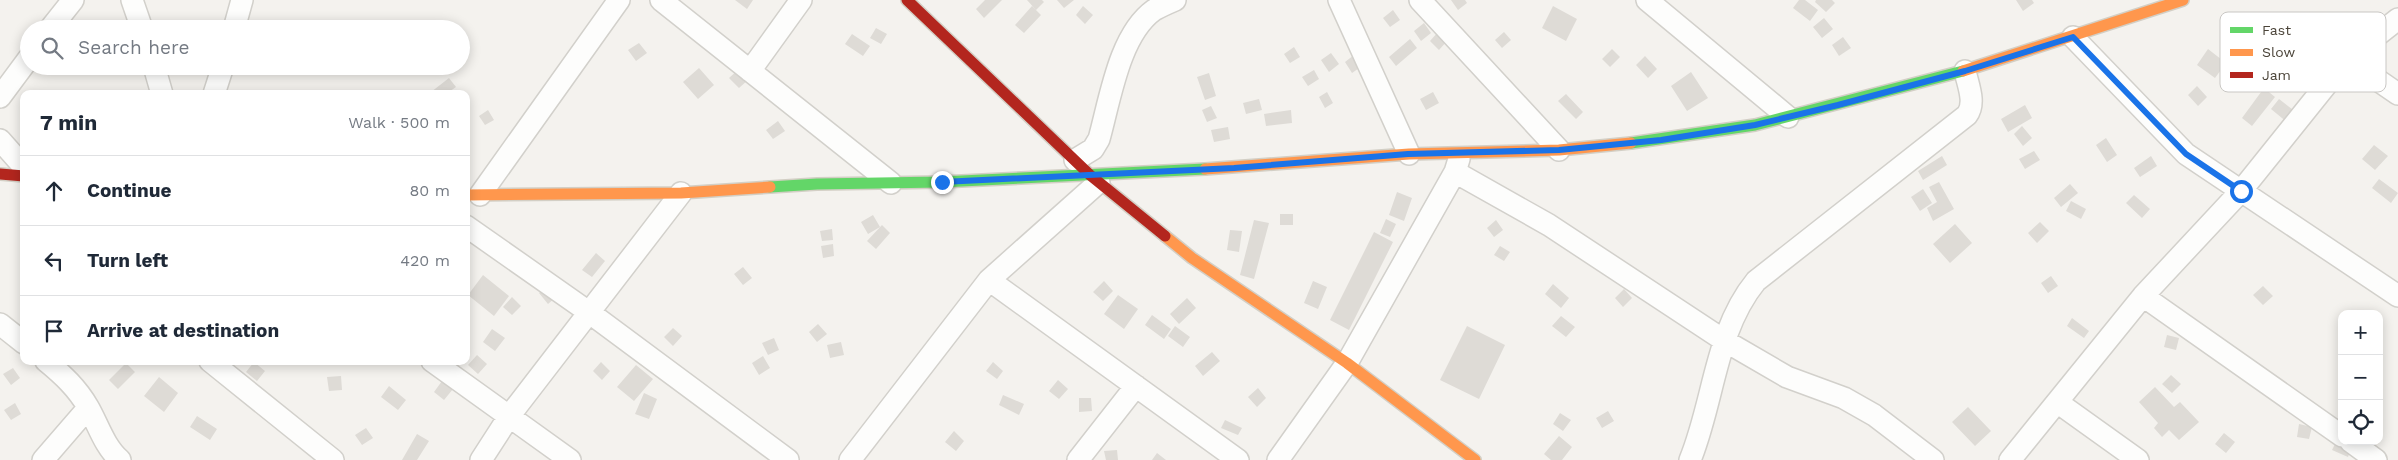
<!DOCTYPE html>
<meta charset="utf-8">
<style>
:root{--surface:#fff;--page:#f2f2f3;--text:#1f2937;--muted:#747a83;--line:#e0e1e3}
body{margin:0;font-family:"Work Sans",sans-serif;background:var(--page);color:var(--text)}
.controls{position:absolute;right:15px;bottom:15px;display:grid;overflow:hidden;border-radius:10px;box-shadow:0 2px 12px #0003}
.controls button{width:45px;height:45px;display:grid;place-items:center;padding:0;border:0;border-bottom:1px solid var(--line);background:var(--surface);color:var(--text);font:25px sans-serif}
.stop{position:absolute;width:15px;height:15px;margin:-11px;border:4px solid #1a73e8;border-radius:50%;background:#fff}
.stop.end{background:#1a73e8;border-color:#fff;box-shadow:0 1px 5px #0008}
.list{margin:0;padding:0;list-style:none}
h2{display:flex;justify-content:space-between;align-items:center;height:65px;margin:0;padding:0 20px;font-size:21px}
h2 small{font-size:16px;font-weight:400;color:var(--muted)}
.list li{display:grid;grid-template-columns:32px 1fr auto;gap:15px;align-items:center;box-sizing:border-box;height:70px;padding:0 20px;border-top:1px solid var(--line)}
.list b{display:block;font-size:19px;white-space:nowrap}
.list em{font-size:16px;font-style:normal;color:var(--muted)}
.icon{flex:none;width:28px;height:28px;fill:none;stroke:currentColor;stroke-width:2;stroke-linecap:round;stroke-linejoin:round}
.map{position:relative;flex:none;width:2398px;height:460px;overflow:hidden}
.search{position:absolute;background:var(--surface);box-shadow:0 2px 12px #0003;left:20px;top:20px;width:450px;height:55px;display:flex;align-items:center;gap:12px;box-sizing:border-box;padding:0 18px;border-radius:28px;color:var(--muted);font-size:19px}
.panel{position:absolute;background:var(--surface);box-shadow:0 2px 12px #0003;left:20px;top:90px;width:450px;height:275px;border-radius:10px}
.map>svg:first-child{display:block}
</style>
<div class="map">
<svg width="2398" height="460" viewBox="0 0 2398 460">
<rect width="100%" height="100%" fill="#f4f2ee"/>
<path fill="#dedbd6" d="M735,0h18l-6,9z
M985,0h17l-18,18 -8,-9z
M1027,0h15l2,2 -8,8z
M1057,0h17l-10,8z
M1451,0h14l2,3 -9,7z
M1799,0h6l13,10 -8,11 -17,-13z
M1816,0h16l3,3 -9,9 -11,-10z
M2016,0h16l2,3 -11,8z
M1032,6l9,9 -17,18 -9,-8z
M1083,6l10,9 -8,9 -9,-9z
M1553,6l24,13 -11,22 -24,-13z
M1393,10l7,10 -10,7 -7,-9z
M1824,18l9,11 -11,9 -9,-11z
M1424,23l7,10 -10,8 -7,-10z
M876,28l11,6 -6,10 -11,-6z
M1438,32l9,9 -8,9 -9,-9z
M1504,32l7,8 -9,8 -7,-8z
M852,34l18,12 -7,10 -18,-12z
M1843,37l8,11 -12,8 -7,-11z
M1410,39l7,9 -21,18 -7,-9z
M639,43l8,10 -11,8 -8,-11z
M1294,47l6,10 -10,6 -6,-9z
M1612,49l8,8 -10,10 -8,-8z
M2208,49l18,14 -11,15 -18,-13z
M1331,53l8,11 -10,8 -8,-12z
M1354,55l8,11 -10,7 -7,-11z
M1645,56l12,13 -9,9 -12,-13z
M699,68l15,17 -16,14 -15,-17z
M739,69l9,11 -9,8 -10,-10z
M1314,70l5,9 -11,7 -6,-9z
M1691,72l17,26 -21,13 -16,-25z
M1209,73l7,23 -11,4 -8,-23z
M449,78l7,9 -10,7h-14l-1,-2z
M2197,86l10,11 -9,9 -10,-11z
M2264,88l11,9 -23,29 -10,-8z
M1327,92l6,11 -8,5 -6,-11z
M1433,92l6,11 -13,7 -6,-11z
M1566,94l17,18 -7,7 -18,-18z
M1259,99l3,11 -16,4 -3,-11z
M2279,99l22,17 -8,11 -22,-18z
M2025,105l7,13 -24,14 -7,-13z
M1211,106l6,12 -10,4 -5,-12z
M488,110l6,10 -9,5 -6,-9z
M1291,110l1,13 -26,3 -2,-12z
M778,121l7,10 -12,8 -7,-9z
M2022,126l10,12 -9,8 -9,-12z
M1228,127l2,12 -16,3 -3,-12z
M2106,138l11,17 -10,7 -11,-17z
M2374,145l14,11 -13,14 -13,-11z
M2034,151l6,9 -15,9 -6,-10z
M1942,156l5,9 -24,15 -5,-9z
M2151,156l6,10 -17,11 -6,-9z
M2379,179l19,14 -7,10 -19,-15z
M1939,182l15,27 -21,12 -6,-13 10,-6 -8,-15z
M2070,184l8,9 -17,14 -7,-9z
M1923,189l9,14 -12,8 -9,-14z
M1397,192l15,6 -8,23 -15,-6z
M2134,195l16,14 -8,9 -16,-15z
M2071,201l15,8 -5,10 -15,-8z
M1280,214h13v11h-13z
M873,215l7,12 -12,7 -7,-12z
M1386,219l10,5 -6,13 -10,-4z
M1254,220l15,3 -15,56 -14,-4z
M1496,220l7,10 -9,7 -7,-9z
M2040,222l9,9 -12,12 -9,-10z
M1955,224l17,19 -22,20 -17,-19z
M882,225l8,8 -14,16 -9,-8z
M832,229l1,11 -11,1 -2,-10z
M1230,230l12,1 -3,21 -12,-2z
M1374,232l19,10 -44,88 -19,-10z
M833,244l1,12 -11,2 -2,-12z
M1500,246l10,6 -6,9 -10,-6z
M596,253l9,8 -13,16 -10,-7z
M743,267l9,11 -9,7 -9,-11z
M483,275l26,21 -15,20 -26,-21z
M2051,276l7,10 -10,7 -7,-10z
M1104,281l9,10 -10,10 -10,-9z
M1313,281l14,6 -9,22 -14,-6z
M1553,284l16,14 -8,10 -16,-14z
M547,286l9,11 -8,7 -9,-11z
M2263,286l10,10 -10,9 -10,-10z
M1624,289l8,9 -9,9 -8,-9z
M1118,295l20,14 -14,20 -20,-15z
M512,297l9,9 -9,9 -9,-8z
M1187,298l9,10 -17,16 -9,-10z
M1152,315l19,14 -7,10 -19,-14z
M1561,316l14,11 -9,10 -14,-11z
M2072,318l17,13 -5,7 -17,-12z
M818,324l9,10 -10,8 -8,-10z
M1175,326l15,11 -7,10 -15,-11z
M1467,326l38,19 -26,54 -39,-19z
M673,328l9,8 -9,10 -9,-9z
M492,329l13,9 -10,13 -12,-9z
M2167,335l12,3 -3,12 -12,-3z
M774,338l5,12 -11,5 -6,-12z
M841,342l3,13 -14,3 -3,-13z
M1212,352l8,9 -17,15 -8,-10z
M477,355l10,9 -9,10 -10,-9z
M763,356l7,12 -11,7 -7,-12z
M254,362l11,9 -8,10 -11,-9z
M601,362l9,9 -8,9 -9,-9z
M993,362l10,9 -6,8 -11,-8z
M126,363l9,9 -17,17 -9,-9z
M636,365l17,14 -19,22 -17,-14z
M13,368l7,10 -9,7 -8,-11z
M2171,375l10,9 -9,9 -10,-9z
M341,376l1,14 -13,1 -2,-14z
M159,377l19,16 -14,19 -20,-16z
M1058,380l10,9 -9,10 -10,-8z
M442,381l11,8 -9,11 -10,-8z
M389,386l17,14 -8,10 -17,-13z
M2155,387l19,20 6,-5 19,20 -20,18 -10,-10 -7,7 -8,-9 4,-5 -19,-21z
M1258,388l8,10 -9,9 -9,-10z
M644,393l13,6 -8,20 -14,-5z
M1003,395l21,9 -5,11 -20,-10z
M1079,398h12l1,13 -13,1z
M15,403l6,11 -10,6 -7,-10z
M1968,407l23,24 -16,15 -23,-24z
M1608,411l6,10 -12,7 -6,-10z
M1560,413l11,7 -8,11 -10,-7z
M197,416l20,13 -7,11 -20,-13z
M1225,420l17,8 -4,7 -17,-7z
M2299,424l13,3 -3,12 -12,-2z
M366,428l7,10 -11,7 -7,-10z
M954,431l10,10 -8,10 -11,-9z
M2224,433l11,9 -9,11 -11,-9z
M417,434l12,7 -12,19h-15z
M1559,436l13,11 -10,13h-11l-7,-6z
M2336,442l15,7 -3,8 -16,-7z
M1117,450l1,10h-12l-2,-9z
M1157,453l9,7h-14z"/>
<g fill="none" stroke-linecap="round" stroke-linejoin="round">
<defs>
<path id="street" d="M132,0l10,29
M661,0l230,183
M1339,0l70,154
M1420,0l139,150
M1647,0l141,117
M50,29l23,-29
M234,29l8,-29
M2073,37l113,117 212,142
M2347,59l51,35
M154,66l8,28
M750,71l51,-71
M214,94l9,-28
M0,97l29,-39
M0,140l24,27
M1075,160l18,-11 6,-10c11,-39 20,-104 55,-129 7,-4 14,-7 21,-10
M1455,172l94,53 176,116 62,36 57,21 30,17 59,45
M480,195l139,-195
M466,226l124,87 198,147
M989,280l249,180
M2143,296l199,140
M0,324l24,19
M46,361c17,14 31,27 42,46 10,17 16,39 32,53
M210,361l123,99
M432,361l138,99
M2057,402l81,58
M2350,441l26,19
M43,460l45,-52
M481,460l29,-45 171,-222
M850,460l139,-180 110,-98
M1078,460l58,-74
M1278,460l69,-97 108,-191 4,-13
M1690,460c24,-58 25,-129 66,-179l211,-166c9,-12 1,-30 -2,-44
M2010,460l133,-164 98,-105 106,-132 51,-40"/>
<path id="fast" d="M1631,143l124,-18 208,-54
M770,187l47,-3 124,-2 264,-13"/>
<path id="slow" d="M1963,71l220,-71
M1205,169l204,-15 150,-4 72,-7
M466,195l215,-2 89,-6
M1165,236l27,22 155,105 128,97"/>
<path id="jam" d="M907,0l183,175 75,61
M0,174l24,2"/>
</defs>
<use href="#street" stroke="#d2d0cb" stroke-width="24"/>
<use href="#fast" stroke="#d3cfc5" stroke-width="14"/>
<use href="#slow" stroke="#d3cfc5" stroke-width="14"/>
<use href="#jam" stroke="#d3cfc5" stroke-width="14"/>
<use href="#street" stroke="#fdfdfc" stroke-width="21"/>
<use href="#fast" stroke="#63d668" stroke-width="11"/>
<use href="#slow" stroke="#ff974d" stroke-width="11"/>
<use href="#jam" stroke="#b3261e" stroke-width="11"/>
</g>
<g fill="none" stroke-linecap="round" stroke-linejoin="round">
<path stroke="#1a73e8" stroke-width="6" d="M942,182l292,-14 174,-14 151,-4 102,-10 94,-15 83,-20 127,-34 108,-34 113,117 55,37"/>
</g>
<rect x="2220" y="12" width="166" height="80" rx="8" fill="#fff" stroke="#c9c7c4" stroke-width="1"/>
<rect x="2230" y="27" width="23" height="6" fill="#63d668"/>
<rect x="2230" y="49" width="23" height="7" fill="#ff974d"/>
<rect x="2230" y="72" width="23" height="6" fill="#b3261e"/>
<g font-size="14" fill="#4b4439">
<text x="2262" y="35">Fast</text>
<text x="2262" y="57">Slow</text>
<text x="2262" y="80">Jam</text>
</g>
</svg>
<div class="controls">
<button>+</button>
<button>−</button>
<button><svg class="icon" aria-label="locate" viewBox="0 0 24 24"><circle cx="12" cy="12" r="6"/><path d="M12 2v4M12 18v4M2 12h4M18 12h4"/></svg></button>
</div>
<div class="stop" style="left:2241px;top:191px"></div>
<div class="stop end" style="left:942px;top:182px"></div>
<div class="search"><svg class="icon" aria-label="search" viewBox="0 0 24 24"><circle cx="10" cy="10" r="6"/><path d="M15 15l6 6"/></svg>Search here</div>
<section class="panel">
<h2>7 min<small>Walk · 500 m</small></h2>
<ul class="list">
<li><svg class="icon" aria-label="ahead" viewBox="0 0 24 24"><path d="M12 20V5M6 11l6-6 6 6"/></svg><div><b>Continue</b></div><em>80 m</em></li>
<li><svg class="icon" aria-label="left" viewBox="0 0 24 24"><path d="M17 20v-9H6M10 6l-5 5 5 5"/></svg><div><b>Turn left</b></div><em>420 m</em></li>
<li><svg class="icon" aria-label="arrive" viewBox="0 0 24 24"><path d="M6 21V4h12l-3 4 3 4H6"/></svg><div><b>Arrive at destination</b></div></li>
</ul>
</section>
</div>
